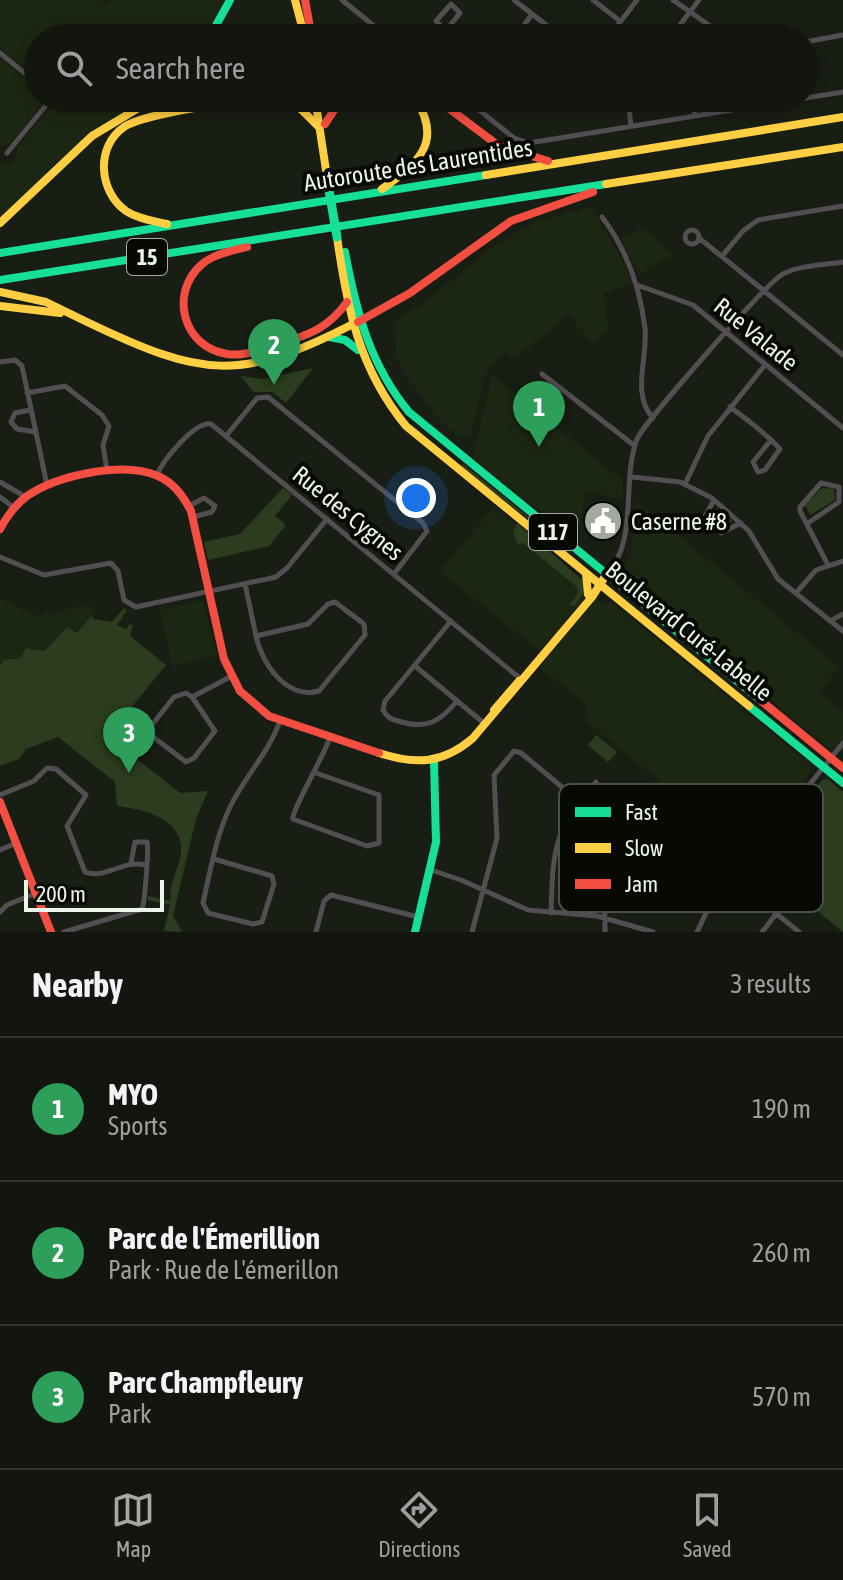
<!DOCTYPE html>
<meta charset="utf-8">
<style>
:root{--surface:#13160f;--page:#20231d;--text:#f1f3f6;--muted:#9d9f9e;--line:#32352f;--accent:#a3a99e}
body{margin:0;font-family:"Asap Condensed",sans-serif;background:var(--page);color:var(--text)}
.scale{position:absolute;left:24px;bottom:20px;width:140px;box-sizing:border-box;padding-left:8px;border:4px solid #edf4e9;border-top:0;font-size:22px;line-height:28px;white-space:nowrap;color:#edf4e9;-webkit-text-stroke:6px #060904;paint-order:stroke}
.you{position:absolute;left:416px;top:498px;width:28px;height:28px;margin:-20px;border:6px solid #fff;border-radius:50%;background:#1a73e8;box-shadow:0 0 0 12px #1a73e833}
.badge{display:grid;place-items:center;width:52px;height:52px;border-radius:50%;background:var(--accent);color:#fff;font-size:26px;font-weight:700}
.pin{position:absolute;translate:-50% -66px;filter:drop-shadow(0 2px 4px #0008)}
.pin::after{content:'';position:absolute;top:42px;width:28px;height:24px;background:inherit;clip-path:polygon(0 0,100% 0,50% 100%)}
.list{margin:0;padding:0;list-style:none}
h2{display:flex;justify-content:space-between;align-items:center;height:104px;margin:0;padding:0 32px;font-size:34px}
h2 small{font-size:26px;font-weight:400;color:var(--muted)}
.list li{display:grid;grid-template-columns:52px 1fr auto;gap:24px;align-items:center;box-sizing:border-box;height:144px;padding:0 32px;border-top:2px solid var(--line)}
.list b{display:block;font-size:30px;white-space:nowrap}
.list p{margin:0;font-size:26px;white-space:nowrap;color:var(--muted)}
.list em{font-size:26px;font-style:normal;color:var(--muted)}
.icon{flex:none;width:44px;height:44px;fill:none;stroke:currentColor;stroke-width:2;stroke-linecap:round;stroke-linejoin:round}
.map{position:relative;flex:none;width:843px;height:932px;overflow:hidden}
.search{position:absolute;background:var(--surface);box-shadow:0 4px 12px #0003;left:24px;right:24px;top:24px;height:88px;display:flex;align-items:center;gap:20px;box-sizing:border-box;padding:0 28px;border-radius:44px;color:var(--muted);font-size:30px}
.sheet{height:536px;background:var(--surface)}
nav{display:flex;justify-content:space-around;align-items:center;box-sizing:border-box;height:112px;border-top:2px solid var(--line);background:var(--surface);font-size:22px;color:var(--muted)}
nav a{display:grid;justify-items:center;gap:4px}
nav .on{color:var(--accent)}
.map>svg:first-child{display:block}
</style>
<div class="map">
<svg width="843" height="932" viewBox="0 0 843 932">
<rect width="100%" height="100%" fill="#191e14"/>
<path fill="#1c2713" d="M0,0h97l9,3 7,-3h111l-20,38h-166v41l-38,-31z
M0,58l38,31v9h9l-36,45 -11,4z
M57,98h90l-47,27 -100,94v-57l8,2 7,-4 3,-13z
M591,207l34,57 7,21 -28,7 5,39 -16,13 -24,-29 -54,43 -10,-6 -20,21 -15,65 -12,-1 -21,-20 -34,-45 -7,-16 -1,-35 33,-21 67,-55 42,-24z
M643,228l32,27 -36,19 -18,-35z
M492,375l131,106v19l-36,-9 -12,48 -102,-81z
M636,500l202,167 -18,26 23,18v48v-6l-10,-7 -3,3 -211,-173 12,-25z
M494,507l87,73 3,11 15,10 13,2 128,104v4l14,7 56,47v9l-63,77 -159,-128 -2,-20 -46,-35 8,-10 -108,-87z
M0,599l37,17 53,-12 2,11 -15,18 -9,-6 -23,24 -19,-3 -5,10 -17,2 -4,5z
M203,600l14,56 -45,10 -12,-57z"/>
<path fill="#2b3d1e" d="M313,368l-27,35 -14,-11h-18l-14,-16 23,3z
M463,464l90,73v1l-92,-71z
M283,488l9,7 -17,21 11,9 -17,21 -61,14 -4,-18 36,-8z
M822,488l12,1 1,11 -25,15 -5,-10z
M716,508l16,13 -2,3 -10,4 -9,-6z
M517,523l65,57 2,12 -10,14 -9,-3 5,1 8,-10 -1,-7 -55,-45 -3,4 -6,-13z
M124,608l3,2 -10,15 9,4 4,-5 3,2 -3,10 36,29 -50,61 2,18 62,49 28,-2 -12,28 -23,97 9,16 -18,-1 6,-26 -22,-5v-4l23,5c-4,-19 12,-37 10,-55 -3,-30 -41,-37 -64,-40l-2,-24 -57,-45 -32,12 -7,10 -19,7v-101l4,-5 17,-2 5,-10 19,3 22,-24 10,6 15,-18 1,4 19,3z
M596,735l21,17 -9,10 -20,-17z
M828,779l15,13v140l-86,-71 65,-81z"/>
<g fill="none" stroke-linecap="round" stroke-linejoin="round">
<path stroke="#524e52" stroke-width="5" d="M342,0l47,38
M514,0l49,38
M593,0l27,21
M673,0l40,28 24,10
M440,38l20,-25 -9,-9 -15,17 10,10
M515,38l17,-24
M608,38l29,-38
M670,38l29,-38
M805,42l38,-7
M0,53l38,31
M464,98l50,40 15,5 314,-51
M628,98l3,28
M692,98l3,18
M708,98l3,15
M7,153l45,-55
M602,217c25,33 38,70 43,111 3,30 -14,66 8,90
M685 237a7 7 0 1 1 14 0a7 7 0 1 1-14 0Z
M699,238l144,117
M722,256l21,-25 15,-11 85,-14
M637,285l56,20 150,123
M0,362l15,-2 7,6 25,119
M542,374l93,72
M27,393l38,-7 37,29 7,11 -6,19 4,26
M730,407c17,13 36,26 50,42l-15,21 -7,2 -5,-10 18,-22
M30,410l-15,3 -4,9 6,7 18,3
M226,436l31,-38 11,-1 155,126 4,8 -33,43
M157,475c6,-15 38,-54 54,-51l311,256
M632,477l48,5 32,16 37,33 29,48 65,52
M0,482l24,14
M685,484l23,-48 57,-71
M0,497l13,10
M714,500l-10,18 17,15 20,-10
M189,506l15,-8 11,8 -3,6 -19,5
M808,523l31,-21v-15l-18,-4 -21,24v4l28,54
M0,557l44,18 67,-12 7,8 6,29 12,7 140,-30 11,-9 40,-49
M607,575c32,-37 14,-94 30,-136 6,-15 131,-158 146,-165 17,-9 41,-9 60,-12
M245,584l11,52
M796,593l20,-23 27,-9
M335,602l29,22 1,11 -46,56c-33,9 -58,-29 -63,-55l52,-12 20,-20z
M451,621l-66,80 -2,9c4,7 7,9 15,11 28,9 42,1 59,-20
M830,621l13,-7
M415,666l70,58
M192,697l23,34 -21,27 -8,4 -34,-26 -1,-10 23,-29 12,-4 6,4 38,-20
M316,773l63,22v48l-12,3 -74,-27c-2,-7 32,-65 37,-82
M0,795l34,-14 13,-13 9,1 30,26 -19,31 18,46c19,8 39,-13 60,-7
M0,850l16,-7
M214,859l58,17 2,8 -12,38 -9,2 -45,-11 -5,-10c7,-31 13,-67 27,-96 15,-31 38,-53 50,-86
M431,870l30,10 67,30 69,6 56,16
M734,879l65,53
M0,912l7,-7 29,-12
M551,913c2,-66 2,-79 45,-131
M64,932l78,-23c3,-7 7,-63 5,-67h-12l-4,21
M316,932l8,-31 7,-6 87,22
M472,932l25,-94 -3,-63 20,-24 7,2 59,49
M605,932c0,-24 -2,-48 4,-71l34,-45 11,-2 34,29 -1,6 -26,30 -54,-10
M697,932l9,-19 137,-170
M762,932l14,-18"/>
<path stroke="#16e098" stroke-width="8" d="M209,38l21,-38
M345,252c11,59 25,113 64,160l350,287
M0,253l486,-78
M0,280l606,-96
M329,337l16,3 13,10
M749,706l94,77
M415,932l21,-90 -2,-80"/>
<path stroke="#ffcf43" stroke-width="8" d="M295,0l10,38
M315,98l14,92
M486,175l357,-58
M606,184l237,-37
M382,189c36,-26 62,-47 33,-91
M0,223l92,-87 63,-38
M167,224c-13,-3 -29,-5 -41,-13 -27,-19 -31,-64 -2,-84 21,-14 136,-32 162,-26 13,3 23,17 33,26
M337,237c10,71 22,132 69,189l343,280
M0,292l46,10 41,20
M0,306l60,7
M87,322c115,55 152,61 268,1
M586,574l2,20
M494,710l25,-29
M379,753c37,12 64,11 94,-15l119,-141 14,-22"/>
<path stroke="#f24e42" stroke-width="8" d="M305,0l7,38
M435,98l64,48 49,15
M325,124l17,-26
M247,247c-15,4 -34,7 -46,18 -32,29 -18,82 26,89 18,3 37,-6 54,-11 29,-8 48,-16 66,-41
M358,322l52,-29 101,-72 82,-29
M0,529c7,-13 15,-24 27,-33 31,-21 96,-35 131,-20 16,7 25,20 33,35l33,148 16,32 29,25 110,37
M759,699l84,69
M0,802l51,130"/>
<path stroke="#16e098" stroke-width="9" d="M329,190l8,47"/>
</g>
<defs>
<symbol id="civic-disc" viewBox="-11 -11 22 22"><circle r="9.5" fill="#a3a99e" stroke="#060904"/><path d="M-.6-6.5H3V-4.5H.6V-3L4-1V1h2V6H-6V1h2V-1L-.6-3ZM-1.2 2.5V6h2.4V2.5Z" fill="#fff"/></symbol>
</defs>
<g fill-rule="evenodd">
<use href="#civic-disc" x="581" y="499" width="44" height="44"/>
</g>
<g text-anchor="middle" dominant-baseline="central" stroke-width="8" stroke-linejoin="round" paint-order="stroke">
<g fill="#060904" stroke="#a8aea4" stroke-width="2">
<rect x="127" y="239" width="40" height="36" rx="6"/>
<rect x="529" y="514" width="48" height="36" rx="6"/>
</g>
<g font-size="22" font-weight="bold" fill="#edf4e9">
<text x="147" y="257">15</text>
<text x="553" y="532">117</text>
</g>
<g font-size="24" fill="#edf4e9" stroke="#060904">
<text transform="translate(418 165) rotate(-9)">Autoroute des Laurentides</text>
<text transform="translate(756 334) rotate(39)">Rue Valade</text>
<text transform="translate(348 513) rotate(39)">Rue des Cygnes</text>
<text transform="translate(689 631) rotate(39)">Boulevard Curé-Labelle</text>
</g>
<g font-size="24" fill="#edf4e9" stroke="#060904" text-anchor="start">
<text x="631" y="521">Caserne #8</text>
</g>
</g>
<rect x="559" y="784" width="264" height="128" rx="12" fill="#060904" stroke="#4b5049" stroke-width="2"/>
<rect x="575" y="807" width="36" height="10" fill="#16e098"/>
<rect x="575" y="843" width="36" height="10" fill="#ffcf43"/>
<rect x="575" y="879" width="36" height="10" fill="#f24e42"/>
<g font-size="22" fill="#edf4e9">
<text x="625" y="820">Fast</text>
<text x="625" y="856">Slow</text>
<text x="625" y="892">Jam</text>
</g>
</svg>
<div class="scale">200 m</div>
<div class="you"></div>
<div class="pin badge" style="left:539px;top:447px;background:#2e9e5b">1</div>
<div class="pin badge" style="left:274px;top:385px;background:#2e9e5b">2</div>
<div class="pin badge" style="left:129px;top:773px;background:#2e9e5b">3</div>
<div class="search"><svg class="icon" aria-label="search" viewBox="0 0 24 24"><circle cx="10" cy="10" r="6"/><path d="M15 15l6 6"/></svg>Search here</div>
</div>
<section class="sheet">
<h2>Nearby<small>3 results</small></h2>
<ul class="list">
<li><span class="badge" style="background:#2e9e5b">1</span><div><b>MYO</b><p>Sports</p></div><em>190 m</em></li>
<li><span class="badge" style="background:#2e9e5b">2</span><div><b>Parc de l'Émerillion</b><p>Park · Rue de L'émerillon</p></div><em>260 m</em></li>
<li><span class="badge" style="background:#2e9e5b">3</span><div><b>Parc Champfleury</b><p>Park</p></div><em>570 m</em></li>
</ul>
</section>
<nav>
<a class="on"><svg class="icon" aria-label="map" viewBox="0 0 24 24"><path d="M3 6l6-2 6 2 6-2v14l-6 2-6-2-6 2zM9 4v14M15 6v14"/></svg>Map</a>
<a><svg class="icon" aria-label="directions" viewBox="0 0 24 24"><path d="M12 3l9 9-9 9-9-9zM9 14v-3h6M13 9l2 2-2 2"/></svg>Directions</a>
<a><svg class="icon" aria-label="saved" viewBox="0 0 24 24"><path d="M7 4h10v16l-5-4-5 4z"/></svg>Saved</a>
</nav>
